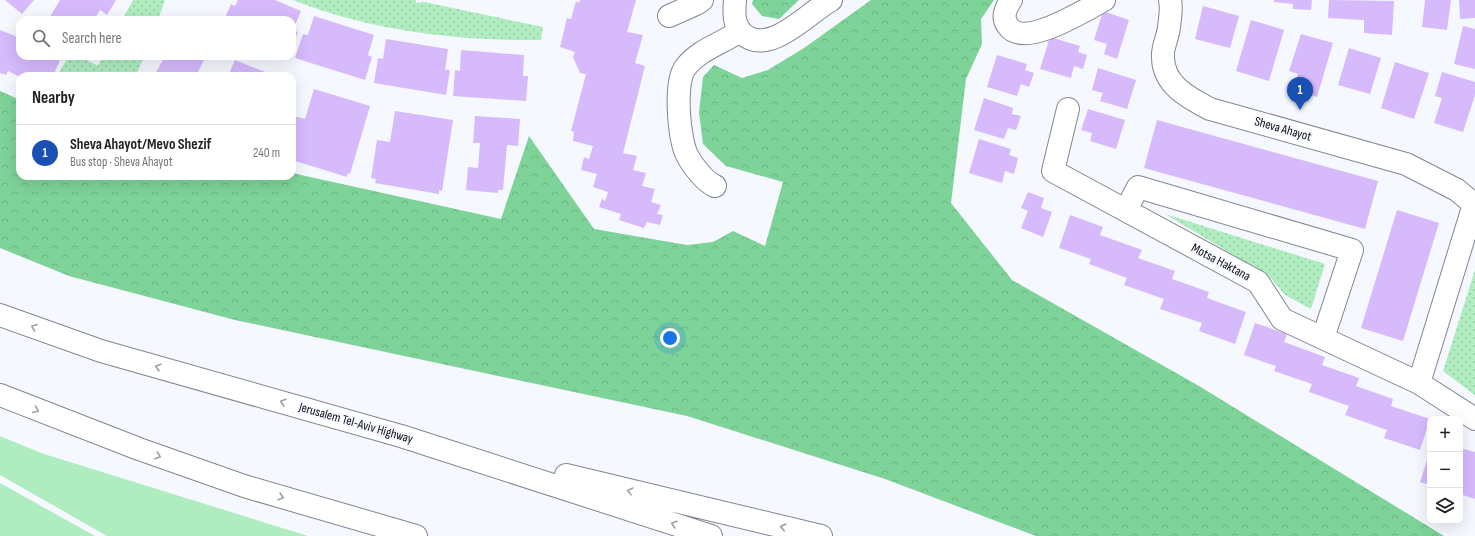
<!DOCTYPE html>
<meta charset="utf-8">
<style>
:root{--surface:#fff;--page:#f6f6f6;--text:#222;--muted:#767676;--line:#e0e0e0;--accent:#926a12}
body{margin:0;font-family:"Sofia Sans Condensed",sans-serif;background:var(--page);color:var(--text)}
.controls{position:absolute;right:12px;bottom:12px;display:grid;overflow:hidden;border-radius:8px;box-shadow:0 4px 16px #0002}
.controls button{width:36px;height:36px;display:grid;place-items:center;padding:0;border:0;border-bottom:1px solid var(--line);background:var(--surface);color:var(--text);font:20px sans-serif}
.you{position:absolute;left:670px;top:338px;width:14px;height:14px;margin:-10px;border:3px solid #fff;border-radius:50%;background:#1a73e8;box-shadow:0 0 0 6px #1a73e833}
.badge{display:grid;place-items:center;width:26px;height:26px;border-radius:50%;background:var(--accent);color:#fff;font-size:13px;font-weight:700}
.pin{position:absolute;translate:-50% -33px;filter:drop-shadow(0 1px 2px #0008)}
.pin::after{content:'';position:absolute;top:21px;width:14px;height:12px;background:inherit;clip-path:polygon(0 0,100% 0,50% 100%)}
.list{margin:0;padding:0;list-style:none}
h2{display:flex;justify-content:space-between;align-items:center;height:52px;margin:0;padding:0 16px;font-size:17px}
h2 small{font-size:13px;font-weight:400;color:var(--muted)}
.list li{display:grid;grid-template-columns:26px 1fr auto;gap:12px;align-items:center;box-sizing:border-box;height:56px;padding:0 16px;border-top:1px solid var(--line)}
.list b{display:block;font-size:15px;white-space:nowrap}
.list p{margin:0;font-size:13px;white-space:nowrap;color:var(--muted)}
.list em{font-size:13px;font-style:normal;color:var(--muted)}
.icon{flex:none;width:22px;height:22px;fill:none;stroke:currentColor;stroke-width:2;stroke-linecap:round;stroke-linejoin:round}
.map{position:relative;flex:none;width:1475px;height:536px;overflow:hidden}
.search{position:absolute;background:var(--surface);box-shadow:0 4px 16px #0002;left:16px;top:16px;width:280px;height:44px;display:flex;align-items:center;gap:10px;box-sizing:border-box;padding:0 14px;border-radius:12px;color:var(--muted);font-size:15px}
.panel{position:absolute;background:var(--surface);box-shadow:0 4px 16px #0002;left:16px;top:72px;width:280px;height:108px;border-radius:12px}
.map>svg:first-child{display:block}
</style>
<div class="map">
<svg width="1475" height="536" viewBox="0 0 1475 536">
<defs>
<pattern id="forest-crowns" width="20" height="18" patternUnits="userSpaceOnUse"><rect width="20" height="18" fill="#7ed398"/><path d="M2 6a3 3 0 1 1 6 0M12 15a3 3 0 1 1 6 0" fill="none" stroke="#6cb482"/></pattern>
<pattern id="park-dots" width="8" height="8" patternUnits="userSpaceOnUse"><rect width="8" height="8" fill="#afedc0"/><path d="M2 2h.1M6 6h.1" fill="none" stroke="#95caa4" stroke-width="1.8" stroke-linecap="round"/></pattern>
</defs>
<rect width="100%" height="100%" fill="#f6f8ff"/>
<path fill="#afedc0" d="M0,436l41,17 267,83h-201l-107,-61z
M0,483l95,53h-95z"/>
<path fill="url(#forest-crowns)" d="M753,0h46l-20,19 -17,-3 -10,-12z
M871,0h123l-13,19 1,25 -16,35 -15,124 61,77 187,106 245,150h-408l-151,-57 -198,-63 -452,-96 -166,-44 -69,-28v-157l20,9v76h272v-3l209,46 28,-83 65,93 93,16 26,-3 20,-11 32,15 18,-64 -57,-16 -23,-22 -4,-32 4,-35 11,-12 28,13 26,-8 36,-22z"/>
<path fill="url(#park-dots)" d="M133,0h32l-7,20h-36z
M293,0h123v3l8,-1 119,25 -2,13c-84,1 -169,-9 -248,-40z
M69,56h10l19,10 5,-10h41l-8,20h-79z
M1165,214l160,50 -14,45 -26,-14 -15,-18z
M1475,270v125l-32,-24z"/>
<path fill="#d6bafc" d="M5,0h29l-12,14z
M60,0h56l-9,15 -7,-5 -6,10h-46z
M238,0h37l26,11 -8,19 5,2 -6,14v-26h-68l7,-16 4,2z
M580,0h56l-9,32 16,3 -8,28 10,3 -22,87 14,3 -4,14 13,3 -4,13 13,3 -4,13 10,3 -4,9 6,1 -3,10 -13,-3 -3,6 -25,-8 2,-6 -22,-7 3,-8 3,2 3,-9 -15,-5 4,-13 -16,-4 3,-13 5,2 4,-13 -20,-5 1,-9 -3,-1 15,-57 -6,-1 -7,-16 2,-5 -15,-5 7,-29 4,1 5,-18 3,2z
M1274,0h38l-1,10 -18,-1v-5l-19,-2z
M1329,0l65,1 -2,34 -28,-2v-13l-36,-2z
M1425,0h26l-4,30 -25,-3z
M1459,0h16v18l-15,1z
M1203,6l36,10 -9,32 -35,-9z
M1103,11l26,9 -12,39 -13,-5 3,-10 -13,-4z
M314,16l60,19 -6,20 4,2 -7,23 -70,-22 8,-24 5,1z
M1251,20l33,10 -15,51 -33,-10z
M1463,26l12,3v40l-21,-5z
M0,30l20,8v18h30l10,4 -7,16 -4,-1v1l-29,1 -12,-6 -2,4 -6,-2z
M1301,34l32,9 -16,54 -24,-8 5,-15 -9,-3z
M1050,37l30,9 -2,6 9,3 -4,14 -9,-3 -3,12 -31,-9z
M386,39l62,10 -3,21h5l-4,25 -72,-12 4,-25 5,1z
M1349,48l32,10 -11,36 -32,-9z
M461,50l63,5 -1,21h5l-2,25 -73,-5 2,-26 5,1z
M997,55l30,9 -2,6 9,3 -5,14 -8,-3 -4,12 -30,-9z
M165,56h41l-10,20h-42z
M235,60l40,16h-47z
M1395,62l34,11 -15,46 -33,-11z
M1098,68l38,12 -9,29 -27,-8 3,-8 -11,-3z
M1442,72l33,10v13l-12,37 -29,-9 8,-25 -7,-2z
M314,89l56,17 -20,68 -2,-1 -1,4 -55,-17 1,-44 12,3z
M984,98l29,10 -1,6 9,2 -5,14 -8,-2 -4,11 -30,-9z
M1088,109l37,11 -9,29 -26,-8 2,-8 -11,-3z
M395,111l58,9 -11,71 -3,-1v4l-64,-11 1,-4 -5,-1 6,-38 13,2z
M475,116l45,3 -2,27 -11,-1 -4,45h-5v3l-32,-3 2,-23 10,1 2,-25h-7z
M1157,120l221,61 -13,48 -221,-61z
M979,139l32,10 -2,6 9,3 -4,16 -9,-3 -3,12 -33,-10z
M1028,192l16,6 -3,10 11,4 -9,25 -22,-9 7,-17 -7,-3z
M1397,210l42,13 -36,118 -42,-13z
M1070,215l33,12 -3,8 42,15 -4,8 37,13 -3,8 37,13 -2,6 39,14 -11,32 -36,-13 3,-8 -42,-14 4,-10 -40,-14 3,-7 -38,-14 2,-5 -32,-11z
M1255,323l32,11 -3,8 41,15 -3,8 37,13 -3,8 37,13 -2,7 39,13 -10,31 -36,-12 3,-8 -42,-15 4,-9 -40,-14 3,-8 -38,-13 2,-5 -32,-11z
M1460,448l15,4v47l-15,-5z
M1430,451v34l-10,-3z"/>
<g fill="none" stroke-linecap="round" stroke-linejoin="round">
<defs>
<path id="minor" d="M669,16l27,-12 6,-4
M1068,109l-15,62 205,111 24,37 137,64 56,36
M715,186c-10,-4 -23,-21 -28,-31 -8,-16 -13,-72 -2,-87 13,-18 38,-25 55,-37
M1126,210l12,-23 214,63 -29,88
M1419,383l56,-182"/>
<path id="major" d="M735,0c-1,12 -2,25 8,34 26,23 66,-22 88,-34
M1011,0c-5,8 -10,17 -3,26 16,23 77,-16 96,-26
M1170,0c2,9 0,19 -1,27 -1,10 -7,21 -6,30 0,28 26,41 47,52l196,55 51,26 18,15"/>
<path id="highway" d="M0,315l101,36 300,85 310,100
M0,395l139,54 105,37 172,50
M566,475l255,61"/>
</defs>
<use href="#minor" stroke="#838590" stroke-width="24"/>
<use href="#major" stroke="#838590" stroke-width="24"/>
<use href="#highway" stroke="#838590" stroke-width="24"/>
<use href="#minor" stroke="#fff" stroke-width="22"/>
<use href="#major" stroke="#fff" stroke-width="22"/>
<use href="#highway" stroke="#fff" stroke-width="22"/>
</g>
<defs><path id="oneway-chevron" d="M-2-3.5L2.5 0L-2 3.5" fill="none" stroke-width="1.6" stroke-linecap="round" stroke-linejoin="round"/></defs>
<g stroke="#9e9fa0">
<use href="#oneway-chevron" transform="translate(34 327) rotate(-160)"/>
<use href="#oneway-chevron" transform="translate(158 367) rotate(-164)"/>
<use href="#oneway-chevron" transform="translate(283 402) rotate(-164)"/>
<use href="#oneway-chevron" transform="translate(36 410) rotate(22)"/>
<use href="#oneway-chevron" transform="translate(158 456) rotate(19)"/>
<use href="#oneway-chevron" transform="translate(630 491) rotate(-166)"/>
<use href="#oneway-chevron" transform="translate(281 497) rotate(16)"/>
<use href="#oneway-chevron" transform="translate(674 524) rotate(-162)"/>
<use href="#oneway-chevron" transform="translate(783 527) rotate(-167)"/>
</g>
<g text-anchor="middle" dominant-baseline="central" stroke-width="4" stroke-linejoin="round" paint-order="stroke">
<g font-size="13" fill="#0d0e12" stroke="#f6f8ff">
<text transform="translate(1283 129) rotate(16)">Sheva Ahayot</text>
<text transform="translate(1221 262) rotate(28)">Motsa Haktana</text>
<text transform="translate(356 423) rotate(16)">Jerusalem Tel-Aviv Highway</text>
</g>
</g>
</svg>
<div class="controls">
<button>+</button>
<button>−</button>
<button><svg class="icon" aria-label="layers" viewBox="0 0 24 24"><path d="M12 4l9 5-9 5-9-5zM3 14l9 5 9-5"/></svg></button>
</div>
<div class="you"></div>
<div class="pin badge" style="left:1300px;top:110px;background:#1a4fb4">1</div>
<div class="search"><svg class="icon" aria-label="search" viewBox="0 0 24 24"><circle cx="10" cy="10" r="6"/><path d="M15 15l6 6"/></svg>Search here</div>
<section class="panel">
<h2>Nearby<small></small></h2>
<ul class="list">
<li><span class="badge" style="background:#1a4fb4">1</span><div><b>Sheva Ahayot/Mevo Shezif</b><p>Bus stop · Sheva Ahayot</p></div><em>240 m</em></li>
</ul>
</section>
</div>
